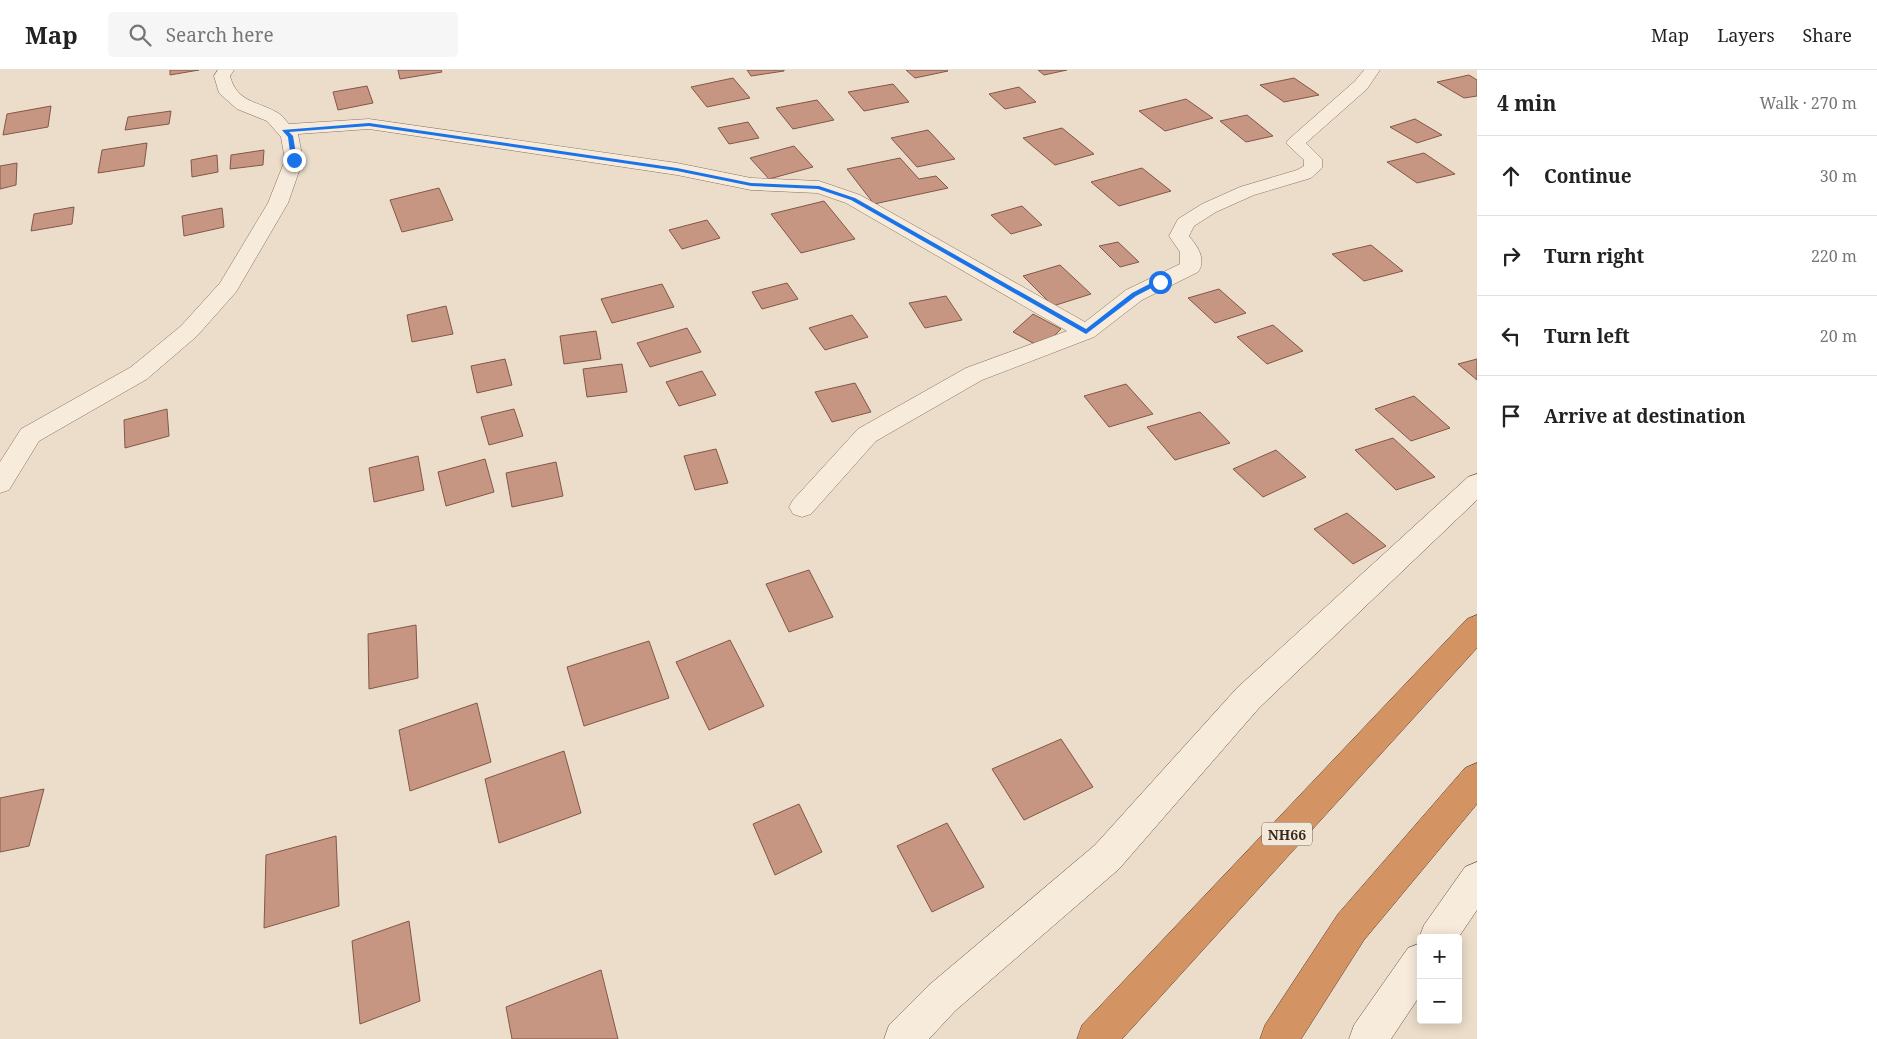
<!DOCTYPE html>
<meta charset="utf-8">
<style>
:root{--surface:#fff;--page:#f6f6f6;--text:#222;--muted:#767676;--line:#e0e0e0}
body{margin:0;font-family:"Noto Serif",serif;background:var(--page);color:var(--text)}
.controls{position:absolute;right:15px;bottom:15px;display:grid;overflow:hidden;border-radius:5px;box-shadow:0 2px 12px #0003}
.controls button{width:45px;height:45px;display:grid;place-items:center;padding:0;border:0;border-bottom:1px solid var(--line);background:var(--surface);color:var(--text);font:25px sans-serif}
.stop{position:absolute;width:15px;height:15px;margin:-11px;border:4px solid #1a73e8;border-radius:50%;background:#fff}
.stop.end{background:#1a73e8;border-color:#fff;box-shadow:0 1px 5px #0008}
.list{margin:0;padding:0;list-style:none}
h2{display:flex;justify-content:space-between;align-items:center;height:65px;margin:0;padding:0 20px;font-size:21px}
h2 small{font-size:16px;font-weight:400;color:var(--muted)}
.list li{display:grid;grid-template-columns:32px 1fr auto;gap:15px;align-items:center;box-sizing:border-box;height:80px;padding:0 20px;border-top:1px solid var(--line)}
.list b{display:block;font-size:19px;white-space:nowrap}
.list em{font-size:16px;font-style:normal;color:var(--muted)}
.icon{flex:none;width:28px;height:28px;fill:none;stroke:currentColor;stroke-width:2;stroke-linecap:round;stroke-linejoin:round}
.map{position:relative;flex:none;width:1477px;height:969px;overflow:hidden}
header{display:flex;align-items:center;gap:30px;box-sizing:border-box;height:70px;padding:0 25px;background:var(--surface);border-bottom:1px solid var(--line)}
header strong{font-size:24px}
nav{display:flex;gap:28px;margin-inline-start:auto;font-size:18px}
.search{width:350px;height:45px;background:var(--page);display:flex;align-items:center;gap:12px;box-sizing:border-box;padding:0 18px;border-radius:5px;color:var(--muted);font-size:19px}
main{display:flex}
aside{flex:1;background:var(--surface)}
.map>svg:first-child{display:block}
</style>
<header>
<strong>Map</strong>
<div class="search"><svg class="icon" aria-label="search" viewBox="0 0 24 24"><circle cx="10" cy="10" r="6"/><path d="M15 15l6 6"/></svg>Search here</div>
<nav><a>Map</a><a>Layers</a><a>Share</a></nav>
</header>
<main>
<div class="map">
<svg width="1477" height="969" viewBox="0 0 1477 969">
<rect width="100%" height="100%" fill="#ebddc9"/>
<path fill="#c69682" stroke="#845747" d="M170,0h29l-29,5z
M398,0h43l1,2 -42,7z
M747,0h37v1l-33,5z
M906,0h41l1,1 -33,7z
M1038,0h29l-23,5z
M1469,5l8,5v16l-13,2 -27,-16z
M733,8l17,20 -43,9 -16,-20z
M1294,8l25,17 -35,7 -24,-17z
M893,14l16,18 -45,9 -16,-19z
M367,16l6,17 -35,7 -5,-18z
M1019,17l17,15 -31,7 -16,-15z
M1186,29l27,19 -48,13 -26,-20z
M817,30l17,20 -41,9 -17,-21z
M51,36l-3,21 -45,8 4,-21z
M171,41l-2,13 -44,6 3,-13z
M1247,45l26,21 -27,6 -26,-21z
M1415,49l27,16 -25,8 -27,-16z
M748,52l11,16 -30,6 -11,-16z
M1062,58l32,26 -39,11 -32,-27z
M928,60l27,29 -38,8 -26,-29z
M147,73l-3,23 -46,7 4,-23z
M794,76l19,21 -44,12 -19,-21z
M264,80l-1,15 -33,4 1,-14z
M1424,83l31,21 -38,9 -30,-21z
M217,85l1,17 -26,5 -1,-17z
M900,88l19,21 17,-3 12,12 -74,16 -27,-35z
M17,93l-1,22 -16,4v-23z
M1142,98l29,23 -52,15 -28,-24z
M439,118l14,32 -51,12 -12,-32z
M824,131l31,38 -54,14 -30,-39z
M1022,136l20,19 -31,9 -20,-19z
M74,137l-2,17 -41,7 3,-17z
M222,138l2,19 -40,9 -2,-20z
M707,150l13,18 -38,11 -13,-19z
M1118,172l21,20 -19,5 -21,-21z
M1371,175l32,26 -39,10 -32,-27z
M1060,195l31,29 -38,12 -30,-30z
M787,213l11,16 -36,10 -10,-17z
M662,214l12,23 -62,16 -11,-24z
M1219,219l27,24 -31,10 -27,-25z
M946,226l16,24 -37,8 -16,-25z
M446,236l7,28 -41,8 -5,-27z
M1033,244l28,15 -19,19 -29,-16z
M852,245l16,22 -43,13 -16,-22z
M1273,255l30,26 -36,13 -30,-27z
M687,258l14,24 -51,15 -13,-24z
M596,261l5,28 -37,5 -4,-28z
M505,289l7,26 -35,8 -6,-27z
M1477,289v21l-19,-16z
M622,294l5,28 -40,5 -4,-28z
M702,301l14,24 -37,11 -13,-24z
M855,313l16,29 -39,10 -17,-30z
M1126,314l27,30 -44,13 -25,-31z
M1414,326l36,32 -39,13 -36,-32z
M167,339l2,27 -44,12 -1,-28z
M514,339l9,27 -34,9 -8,-28z
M1200,342l30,31 -55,17 -28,-33z
M1393,368l42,39 -39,13 -41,-40z
M716,379l12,34 -33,7 -11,-34z
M1276,380l30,27 -43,20 -30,-28z
M418,386l6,34 -50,12 -5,-34z
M485,389l9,33 -48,14 -8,-34z
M556,392l7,34 -51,11 -6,-34z
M1347,443l39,33 -33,18 -39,-35z
M809,500l24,47 -44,15 -23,-48z
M416,555l2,53 -49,11 -1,-55z
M730,570l34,66 -55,24 -33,-68z
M649,571l20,57 -85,28 -17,-59z
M477,633l14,59 -81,29 -11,-61z
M1061,669l32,48 -69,33 -32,-51z
M564,681l17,62 -82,30 -14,-64z
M44,719l-15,57 -29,6v-54z
M799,734l23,48 -47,23 -22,-51z
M947,753l37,64 -52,25 -35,-66z
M336,766l3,70 -75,22 2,-73z
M409,851l11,80 -60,23 -8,-83z
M601,900l17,69h-106l-6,-32z"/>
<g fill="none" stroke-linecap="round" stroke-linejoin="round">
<defs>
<path id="street" d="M218,0h16l-4,6c7,27 28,25 48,37 4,2 8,8 11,11l80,-5 308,44 74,15 68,3 41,14 225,127 41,-32 54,-26v-12l-11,-16 9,-17 24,-15 38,-17 57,-17 7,-4v-6l-18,-17 3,-4 66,-58 9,-11h16l-13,19 -61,54 16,16v9l-11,10 -57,17 -38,17 -22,14 -5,10c8,10 18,23 9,36l-56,28 -48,37 -112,43 -106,61 -65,73 -9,3 -9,-3 -4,-7 4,-7 65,-71 108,-61 101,-37 -221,-128 -29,-10 -66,-3 -74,-15 -308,-46 -71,5 5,26 -15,43 -52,89 -39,44 -50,43 -108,62 -30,49 -9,3v-31l21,-33 110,-62 50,-41 39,-43 48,-80 17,-43 -4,-23 -14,-16 -30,-12 -18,-16 -5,-17z"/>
<path id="secondary" d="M1477,404v26l-218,208 -140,161 -164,142 -26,28h-45l5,-14 40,-40 166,-140 142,-157 231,-211z
M1477,792v48l-19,28h-37v4l-2,-4 5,-13 41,-58z
M1421,873v51l-30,45h-42l5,-14 54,-77z"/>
<path id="highway" d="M1477,545v33l-355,391h-45l5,-14 385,-406z
M1477,693v41l-113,136 -63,99h-41l5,-14 73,-111 127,-146z"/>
</defs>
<use href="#street" stroke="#876f5f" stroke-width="1"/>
<use href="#secondary" stroke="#695042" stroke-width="1"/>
<use href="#highway" stroke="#553e33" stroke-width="1"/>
<use href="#street" fill="#f7ebdc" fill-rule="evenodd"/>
<use href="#secondary" fill="#f7ebdc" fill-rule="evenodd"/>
<use href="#highway" fill="#d39362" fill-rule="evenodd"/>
</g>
<path fill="#1a73e8" d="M369,53l308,45 74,15 68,3 36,12 231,131 46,-36 25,-13 6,2 -27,14 -50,38 -235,-134 -33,-11 -67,-3 -74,-15 -308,-45 -80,6 4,4 4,24 -3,2 -3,-2 -3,-23 -6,-7z"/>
<g text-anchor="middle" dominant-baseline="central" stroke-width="5" stroke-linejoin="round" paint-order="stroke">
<rect fill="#f3e8d8" stroke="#706358" stroke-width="1" x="1262" y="752.5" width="50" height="23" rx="4"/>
<g font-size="14" font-weight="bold" fill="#382a21">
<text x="1287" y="764">NH66</text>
</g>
</g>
</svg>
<div class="controls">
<button>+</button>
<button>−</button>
</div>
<div class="stop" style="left:1160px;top:212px"></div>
<div class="stop end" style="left:294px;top:90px"></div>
</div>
<aside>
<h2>4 min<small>Walk · 270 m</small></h2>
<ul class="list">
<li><svg class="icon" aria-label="ahead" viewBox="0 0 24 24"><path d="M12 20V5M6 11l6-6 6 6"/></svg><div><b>Continue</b></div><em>30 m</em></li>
<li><svg class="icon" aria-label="right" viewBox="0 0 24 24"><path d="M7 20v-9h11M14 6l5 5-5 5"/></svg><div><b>Turn right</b></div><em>220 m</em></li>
<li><svg class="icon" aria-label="left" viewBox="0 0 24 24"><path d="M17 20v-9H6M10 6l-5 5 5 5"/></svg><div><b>Turn left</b></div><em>20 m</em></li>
<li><svg class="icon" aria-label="arrive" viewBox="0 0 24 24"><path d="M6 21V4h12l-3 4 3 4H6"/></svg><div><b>Arrive at destination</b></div></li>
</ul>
</aside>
</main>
